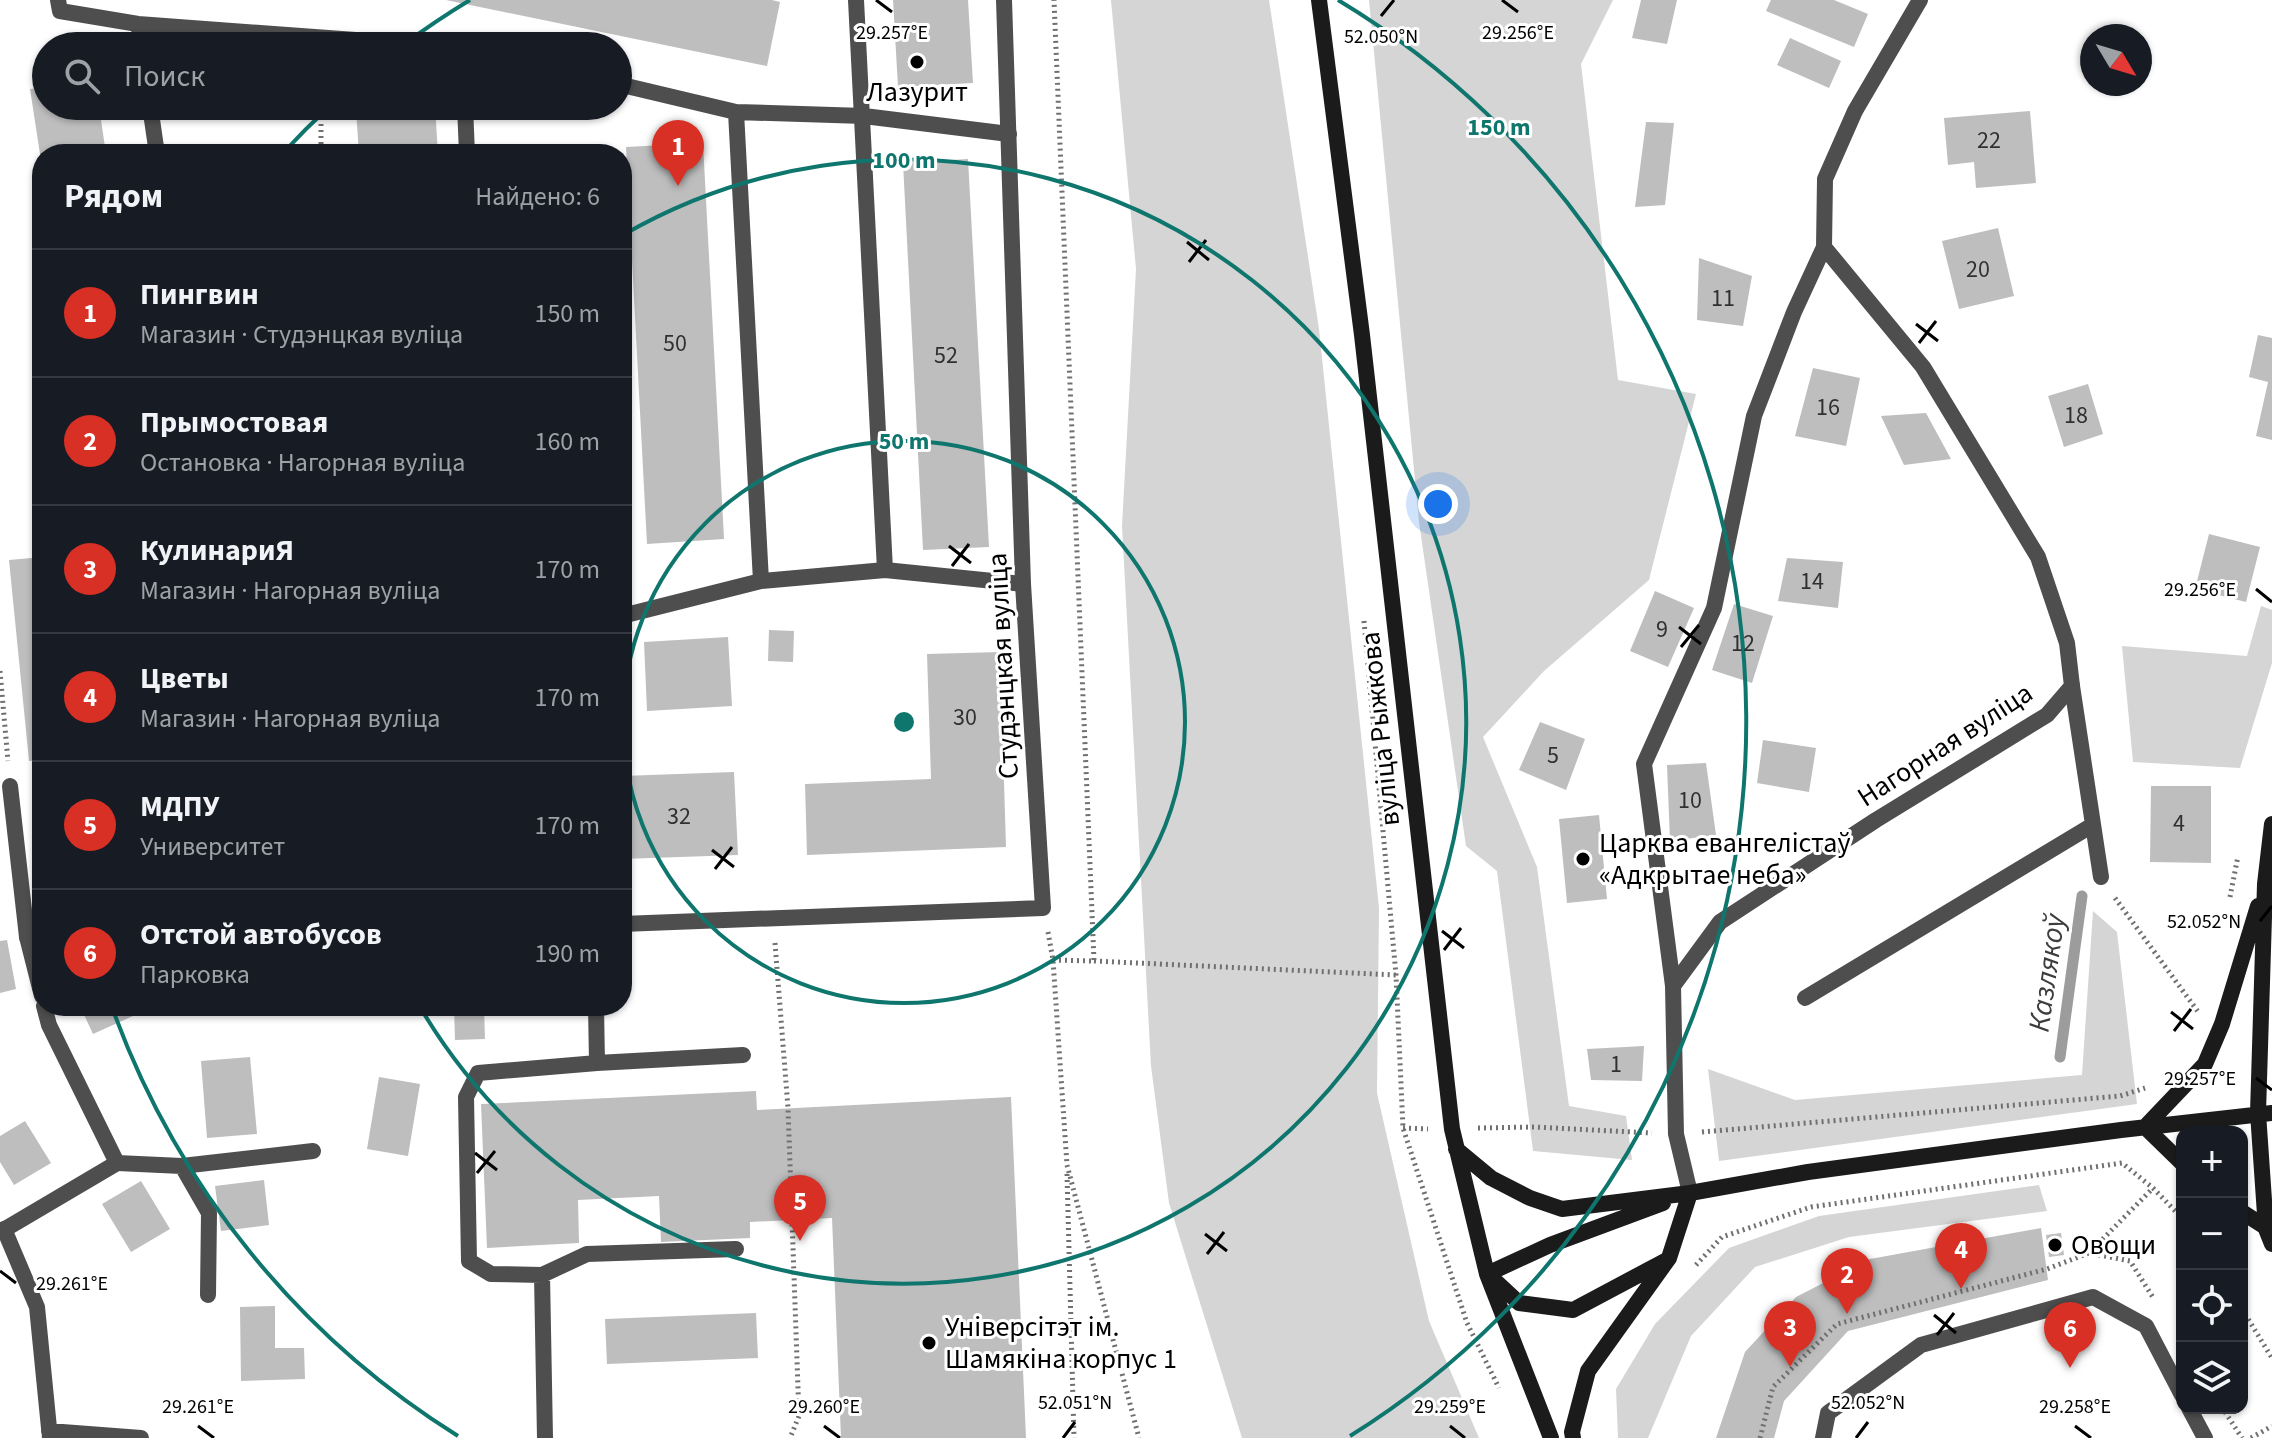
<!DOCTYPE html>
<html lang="ru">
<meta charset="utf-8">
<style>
:root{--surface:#171b24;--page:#20242c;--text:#f1f3f6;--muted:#9ea1a6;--line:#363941;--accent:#d93025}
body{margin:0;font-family:"Source Sans 3",sans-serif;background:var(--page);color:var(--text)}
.controls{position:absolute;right:24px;bottom:24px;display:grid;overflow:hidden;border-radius:16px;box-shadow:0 2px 6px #0004}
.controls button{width:72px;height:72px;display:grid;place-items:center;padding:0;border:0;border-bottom:2px solid var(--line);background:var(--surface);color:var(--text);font:40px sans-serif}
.compass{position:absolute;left:2080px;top:24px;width:72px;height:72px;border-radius:50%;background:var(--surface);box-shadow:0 2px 6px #0004;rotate:128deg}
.you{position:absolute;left:1438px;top:504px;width:28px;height:28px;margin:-20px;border:6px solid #fff;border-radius:50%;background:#1a73e8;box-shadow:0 0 0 12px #1a73e833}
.badge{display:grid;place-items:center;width:52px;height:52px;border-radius:50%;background:var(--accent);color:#fff;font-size:26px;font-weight:700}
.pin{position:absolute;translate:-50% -66px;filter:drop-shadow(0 2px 4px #0008)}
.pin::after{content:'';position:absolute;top:42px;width:28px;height:24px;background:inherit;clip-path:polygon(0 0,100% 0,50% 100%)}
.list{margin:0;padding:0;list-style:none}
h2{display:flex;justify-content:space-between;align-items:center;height:104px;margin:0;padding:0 32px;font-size:34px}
h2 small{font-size:26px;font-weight:400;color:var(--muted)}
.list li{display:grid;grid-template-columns:52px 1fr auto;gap:24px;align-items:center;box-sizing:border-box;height:128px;padding:0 32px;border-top:2px solid var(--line)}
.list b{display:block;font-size:30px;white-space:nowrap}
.list p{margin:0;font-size:26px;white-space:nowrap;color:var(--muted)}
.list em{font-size:26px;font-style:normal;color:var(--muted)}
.icon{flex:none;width:44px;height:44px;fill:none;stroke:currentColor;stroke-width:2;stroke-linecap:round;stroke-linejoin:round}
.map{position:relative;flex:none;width:2272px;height:1438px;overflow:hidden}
.search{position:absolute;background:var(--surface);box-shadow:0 2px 6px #0004;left:32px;top:32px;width:600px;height:88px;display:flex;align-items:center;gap:20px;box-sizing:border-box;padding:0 28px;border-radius:44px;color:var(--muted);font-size:30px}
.panel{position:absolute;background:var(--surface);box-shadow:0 2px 6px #0004;left:32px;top:144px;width:600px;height:872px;border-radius:32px}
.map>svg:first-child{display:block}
</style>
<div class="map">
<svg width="2272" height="1438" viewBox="0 0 2272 1438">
<rect width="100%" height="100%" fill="#fff"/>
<path fill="#d5d5d5" d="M1111,0h158l50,329 60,579 -2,185 52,228 50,117h-237l-73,-235 -18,-137 -29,-540 14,-257z
M1369,0h244l-32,64 37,316 78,14 -47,186 -105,91 -61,66 54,130 32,239 57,10 6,44 -99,-9 -36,-280 -31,-25 -47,-324z
M2261,606l11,4v53l-32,105 -107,-6 -11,-116 125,10z
M2093,911l24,21 20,172 -418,57 -11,-92 87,31 287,-25z
M2039,1185l8,26 -198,26 -94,30 -64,69 -43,102h-30l-2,-49 39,-65 74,-76 90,-32z"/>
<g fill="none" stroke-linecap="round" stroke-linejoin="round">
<path stroke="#9c9c9c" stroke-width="11" d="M2060,1057l22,-161"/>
</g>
<path fill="#bebebe" d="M446,0h326l8,2 -13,64z
M893,0h75l5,83 -75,4z
M1641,0h36l-10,44 -35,-6z
M1771,0h63l34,14 -14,33 -88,-36z
M1790,38l51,23 -12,27 -52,-23z
M46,87v19h53l7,48h-66l-10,-65z
M435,106l3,48h-79l-3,-44z
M2030,111l6,72 -60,5 -2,-26 -26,3 -4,-47z
M1646,122l28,1 -9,82 -30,2z
M703,143l21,396 -77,5 -21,-397z
M968,159l21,388 -66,3 -20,-387z
M1998,228l16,68 -55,13 -17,-68z
M1699,258l53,18 -9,50 -46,-6z
M2258,335l14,3v102l-16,-4 12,-54 -19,-5z
M1813,368l47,10 -14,68 -51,-10z
M2088,384l15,50 -39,13 -16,-51z
M1926,413l25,46 -47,6 -23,-49z
M2209,534l51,13 -14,55 -51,-13z
M42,557v203l-13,1 -20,-201z
M1787,558l56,4 -5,46 -60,-7z
M1655,591l39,17 -26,59 -38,-16z
M1734,604l39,12 -21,67 -40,-13z
M769,630l25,1 -1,31 -25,-1z
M728,637l4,69 -85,5 -3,-69z
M1000,652l6,195 -199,8 -2,-71 126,-5 -4,-125z
M1540,722l45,17 -19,51 -47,-20z
M1763,740l53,8 -7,44 -52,-9z
M1706,763l10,72 -46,6 -3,-76z
M734,772l4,83 -116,4v-83z
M2151,786h60v77l-61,-1z
M1599,815l8,84 -40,4 -8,-84z
M7,940l9,49 -16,4v-52z
M80,1006h62l2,5 -51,23z
M350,1006h91v4l-91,-1z
M454,1006h30l1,33 -30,1z
M1644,1046l-2,35 -51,-1 -4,-31z
M250,1057l7,77 -50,4 -6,-77z
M379,1077l41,7 -12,72 -41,-7z
M756,1091l1,19 254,-13 15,341h-185l-9,-220 -82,4v16l-89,4 -2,-46 -81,4 1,43 -92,5 -6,-144z
M25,1121l26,42 -37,22 -14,-23v-26z
M264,1180l5,45 -48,6 -6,-45z
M141,1181l29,48 -39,23 -29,-48z
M2041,1228l7,52 -200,51 -64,70 -10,37h-58l29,-86 51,-55 74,-38z
M2061,1233l3,22 -15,2 -3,-22z
M275,1306v42h29l1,31 -64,2 -1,-74z
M756,1313l2,45 -151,6 -2,-45z"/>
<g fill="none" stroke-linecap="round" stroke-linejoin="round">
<path stroke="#707070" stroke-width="5" stroke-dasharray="2 4" stroke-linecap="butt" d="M321,106v48
M1364,621l32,354 7,153 64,195 32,65
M0,671l8,90
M2230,897l8,-41
M2115,898l84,115
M1048,932l5,28 14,205 72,273
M775,943l13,165 11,308 -9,22
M1053,960l41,1 -40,-961
M1094,961l302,14
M1403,1128l25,1
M1478,1128l56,-1 118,6
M1702,1132l418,-36 25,-8
M1067,1174l7,264
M2090,1252l63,-64
M1696,1265l26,-28 89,-30 311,-44 31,25 29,30
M2242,1309l30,49
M2225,1412l17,26
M1760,1438l13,-51 64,-63 210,-55 42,-16 41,8 24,38
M2251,1438l21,-12"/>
<path stroke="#4e4e4e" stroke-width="16" d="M58,0l2,11 78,13 299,22
M856,0l29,570
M138,24l4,22
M618,84l118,28 128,4 145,18
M150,106l7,48
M465,106l2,48
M761,581l124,-11 138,14
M622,616l139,-35 -25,-469
M2072,686l29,191
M10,786l17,151
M1673,986l-29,-222 70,-156 40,-192 40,-104 30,-65
M1805,998l286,-172
M596,1006l1,57
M117,1163l65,3 131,-15
M182,1166l27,47 -1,82
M4,1229l33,78 13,131
M542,1275l45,-21 149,-5
M2189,1408l16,30
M49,1431l92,7
M545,1438l-3,-163 -51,-1 -22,-13 -3,-164 12,-24 119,-10 146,-8
M1823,1438l5,-25 93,-68 172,-48 53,29 36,69"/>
<path stroke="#4e4e4e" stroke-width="16" d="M622,924l421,-16 -20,-324 -19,-584
M42,937h-15l15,59
M1690,1193l-14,-59 -3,-148 47,-64 156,-102 171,-105 25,-29 -5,-43 -29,-86 -115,-190 -99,-120 1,-68 30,-68 65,-111
M0,1232l117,-69 -68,-138 -5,-19"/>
<path stroke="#1b1b1b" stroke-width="16" d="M1319,0l43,335 90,794 35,145 64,164
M2272,824l-7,60 -7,229 8,116 6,15
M2145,1127l60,-63 17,-40 36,-118
M2145,1127l37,36
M1456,1149l35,29 39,20 32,11 128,-16 118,-21 313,-42 151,-17
M2242,1212l28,18
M1487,1274l63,-29 113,-42
M1491,1277l28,26 54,7 92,-49
M1573,1438l-1,-6 16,-61 81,-113 21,-65"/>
</g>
<path fill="none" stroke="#000" stroke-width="3" d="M876,0l16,12M1502,0l16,12M1381,16l13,-16M1187,242l22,18M1189,262l17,-22M1916,324l22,17M1919,343l17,-22M949,546l22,17M952,566l17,-22M2256,589l16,13M1679,627l22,17M1681,647l18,-22M712,850l22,17M715,869l17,-22M2260,921l12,-15M1442,931l22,17M1444,950l17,-22M2171,1012l22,17M2174,1031l17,-22M2256,1078l16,12M475,1153l22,17M477,1173l18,-22M1205,1234l22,17M1207,1254l17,-22M0,1271l16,12M1934,1315l22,18M1937,1335l17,-22M198,1426l16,12M824,1426l16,12M1450,1426l15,12M2075,1426l16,12M1063,1438l12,-16M1856,1438l12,-16"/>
<g fill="none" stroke="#0f766e" stroke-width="4">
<circle cx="904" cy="722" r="281"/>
<path d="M623 235A562 562 0 1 1 420 1007"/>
<path d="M458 1436A842 842 0 0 1 113 1010M283 153A842 842 0 0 1 330 106M403 45A842 842 0 0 1 470 0M1338 0A842 842 0 0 1 1350 1436"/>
</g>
<g fill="#000" stroke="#fff" stroke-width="3">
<circle cx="917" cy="62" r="8"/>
<circle cx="1583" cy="859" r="8"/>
<circle cx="2055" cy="1245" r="8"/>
<circle cx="929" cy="1343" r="8"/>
</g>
<g text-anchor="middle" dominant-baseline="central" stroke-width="6" stroke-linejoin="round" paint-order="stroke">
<g font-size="24" fill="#303030">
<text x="1989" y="140">22</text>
<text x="1978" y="269">20</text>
<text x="1723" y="298">11</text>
<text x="675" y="343">50</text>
<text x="946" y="355">52</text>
<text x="1828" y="407">16</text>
<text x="2076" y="415">18</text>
<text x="1812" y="581">14</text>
<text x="1662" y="629">9</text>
<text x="1743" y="643">12</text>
<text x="965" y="717">30</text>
<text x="1553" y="755">5</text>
<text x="1690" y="800">10</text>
<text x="679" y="816">32</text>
<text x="2179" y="823">4</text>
<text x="1616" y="1064">1</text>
</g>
<g font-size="28" fill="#000" stroke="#fff" text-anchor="start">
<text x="917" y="92" text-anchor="middle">Лазурит</text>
<text x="1599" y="843">Царква евангелістаў<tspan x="1599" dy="32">«Адкрытае неба»</tspan></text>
<text x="2071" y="1245">Овощи</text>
<text x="945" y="1327">Універсітэт ім.<tspan x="945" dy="32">Шамякіна корпус 1</tspan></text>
</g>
<g font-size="28" fill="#000" stroke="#fff">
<text transform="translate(1003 666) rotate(-93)">Студэнцкая вуліца</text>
<text transform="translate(1380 729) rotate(-96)">вуліца Рыжкова</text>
<text transform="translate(1945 745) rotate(-33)">Нагорная вуліца</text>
</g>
<g font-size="30" font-style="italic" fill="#3d3d3d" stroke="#fff">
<text transform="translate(2047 973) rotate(-82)">Казлякоў</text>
</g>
</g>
<g font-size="20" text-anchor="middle" fill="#000" stroke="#fff" stroke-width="6" stroke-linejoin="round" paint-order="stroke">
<text x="892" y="39">29.257°E</text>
<text x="1518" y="39">29.256°E</text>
<text x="1381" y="43">52.050°N</text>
<text x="2200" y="596">29.256°E</text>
<text x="2204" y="928">52.052°N</text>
<text x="2200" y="1085">29.257°E</text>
<text x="72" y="1290">29.261°E</text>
<text x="1075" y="1409">52.051°N</text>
<text x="1868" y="1409">52.052°N</text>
<text x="198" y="1413">29.261°E</text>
<text x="824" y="1413">29.260°E</text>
<text x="1450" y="1413">29.259°E</text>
<text x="2075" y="1413">29.258°E</text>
</g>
<circle cx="904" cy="722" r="12" fill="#0f766e" stroke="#fff" stroke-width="4"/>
<g font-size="24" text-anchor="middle" font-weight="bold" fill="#0f766e" stroke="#fff" stroke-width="6" stroke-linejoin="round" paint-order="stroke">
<text x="1499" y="135">150 m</text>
<text x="904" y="168">100 m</text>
<text x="904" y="449">50 m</text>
</g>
</svg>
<div class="controls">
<button>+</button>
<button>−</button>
<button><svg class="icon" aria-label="locate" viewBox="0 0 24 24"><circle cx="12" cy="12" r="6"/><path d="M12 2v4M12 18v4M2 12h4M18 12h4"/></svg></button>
<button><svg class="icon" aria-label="layers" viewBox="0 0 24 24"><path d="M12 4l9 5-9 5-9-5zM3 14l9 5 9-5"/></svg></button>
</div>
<svg class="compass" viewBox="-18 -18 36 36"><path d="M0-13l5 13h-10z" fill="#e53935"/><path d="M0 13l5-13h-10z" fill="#9ea1a6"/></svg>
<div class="you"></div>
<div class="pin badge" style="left:678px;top:186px">1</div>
<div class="pin badge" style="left:1847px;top:1314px">2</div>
<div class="pin badge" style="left:1790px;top:1367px">3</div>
<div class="pin badge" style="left:1961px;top:1289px">4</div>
<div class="pin badge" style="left:800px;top:1241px">5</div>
<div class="pin badge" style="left:2070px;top:1368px">6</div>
<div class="search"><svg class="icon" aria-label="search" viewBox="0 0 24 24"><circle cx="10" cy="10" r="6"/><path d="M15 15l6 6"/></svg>Поиск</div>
<section class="panel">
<h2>Рядом<small>Найдено: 6</small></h2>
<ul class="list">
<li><span class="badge">1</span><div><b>Пингвин</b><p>Магазин · Студэнцкая вуліца</p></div><em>150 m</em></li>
<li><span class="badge">2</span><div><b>Прымостовая</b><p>Остановка · Нагорная вуліца</p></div><em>160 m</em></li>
<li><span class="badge">3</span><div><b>КулинариЯ</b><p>Магазин · Нагорная вуліца</p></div><em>170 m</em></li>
<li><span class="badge">4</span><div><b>Цветы</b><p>Магазин · Нагорная вуліца</p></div><em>170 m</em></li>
<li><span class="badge">5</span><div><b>МДПУ</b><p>Университет</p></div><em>170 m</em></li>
<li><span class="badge">6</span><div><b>Отстой автобусов</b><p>Парковка</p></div><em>190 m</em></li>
</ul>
</section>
</div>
